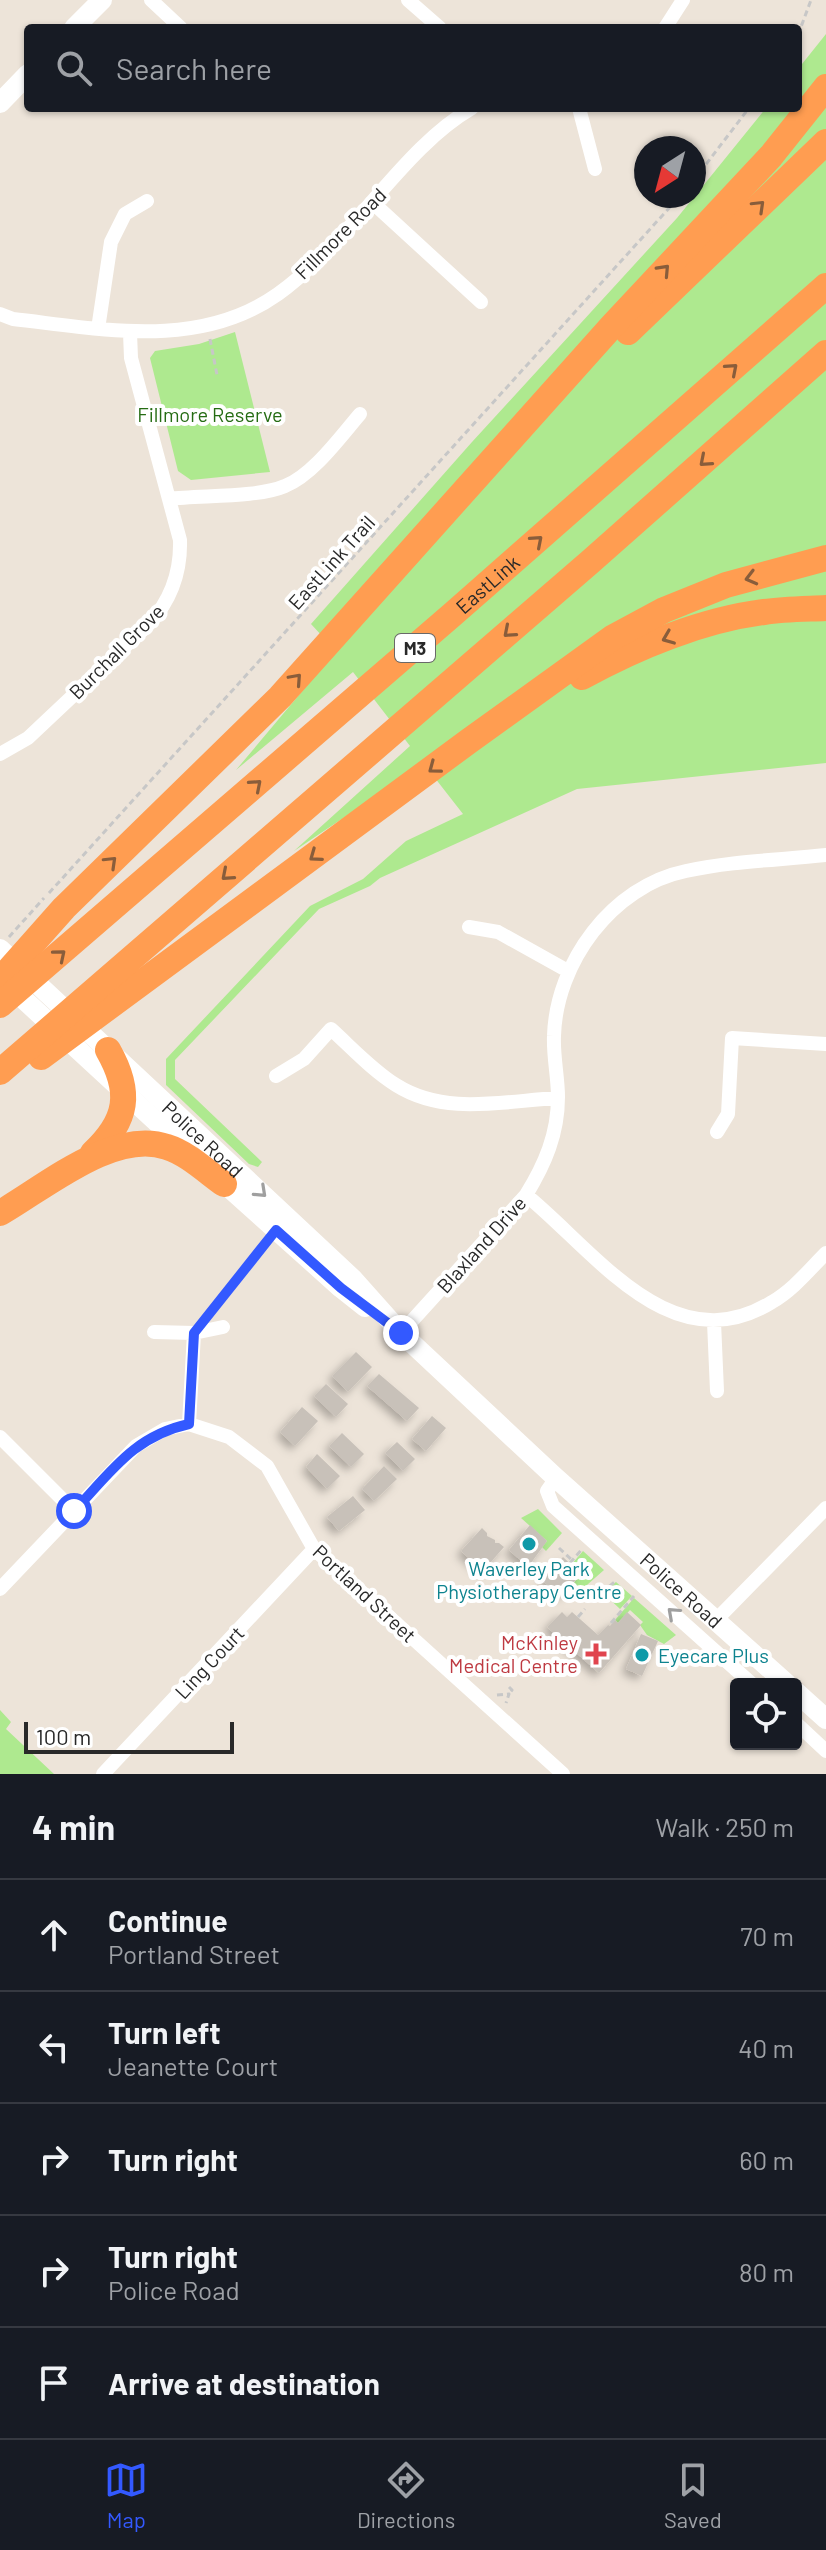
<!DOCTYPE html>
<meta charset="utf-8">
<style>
:root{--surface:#171b24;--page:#20242c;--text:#f1f3f6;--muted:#9ea1a6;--line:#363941;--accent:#3359ff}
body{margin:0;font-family:Barlow,sans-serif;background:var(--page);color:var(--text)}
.controls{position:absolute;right:24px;bottom:24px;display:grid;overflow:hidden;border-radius:8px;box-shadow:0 2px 6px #0004}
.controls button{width:72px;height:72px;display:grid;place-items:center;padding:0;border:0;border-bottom:2px solid var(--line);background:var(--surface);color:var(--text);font:40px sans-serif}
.compass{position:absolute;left:634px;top:136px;width:72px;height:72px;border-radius:50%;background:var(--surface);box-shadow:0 2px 6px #0004;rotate:216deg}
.scale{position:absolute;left:24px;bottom:20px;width:210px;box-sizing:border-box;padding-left:8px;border:4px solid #292929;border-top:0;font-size:22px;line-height:28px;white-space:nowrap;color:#292929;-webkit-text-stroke:6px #fff;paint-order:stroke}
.stop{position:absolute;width:24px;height:24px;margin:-18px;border:6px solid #3359ff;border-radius:50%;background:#fff}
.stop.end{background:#3359ff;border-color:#fff;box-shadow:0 2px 8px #0008}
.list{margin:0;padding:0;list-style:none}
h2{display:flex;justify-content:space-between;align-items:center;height:104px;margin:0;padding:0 32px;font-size:34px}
h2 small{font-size:26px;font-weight:400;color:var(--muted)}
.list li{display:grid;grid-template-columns:52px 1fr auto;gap:24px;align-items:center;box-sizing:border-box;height:112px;padding:0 32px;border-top:2px solid var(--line)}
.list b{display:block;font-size:30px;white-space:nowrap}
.list p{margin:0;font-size:26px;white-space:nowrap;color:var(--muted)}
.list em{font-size:26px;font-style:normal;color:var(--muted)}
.icon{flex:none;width:44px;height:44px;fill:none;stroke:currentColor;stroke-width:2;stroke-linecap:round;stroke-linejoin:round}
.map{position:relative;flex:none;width:826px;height:1774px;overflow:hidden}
.search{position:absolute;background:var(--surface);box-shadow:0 2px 6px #0004;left:24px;right:24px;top:24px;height:88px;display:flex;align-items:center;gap:20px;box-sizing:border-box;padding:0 28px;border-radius:8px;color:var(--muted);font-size:30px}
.sheet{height:664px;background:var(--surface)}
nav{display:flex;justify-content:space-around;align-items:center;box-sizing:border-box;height:112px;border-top:2px solid var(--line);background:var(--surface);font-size:22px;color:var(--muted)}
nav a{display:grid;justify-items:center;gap:4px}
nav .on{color:var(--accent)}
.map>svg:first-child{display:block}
</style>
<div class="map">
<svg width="826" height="1774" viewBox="0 0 826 1774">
<defs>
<filter id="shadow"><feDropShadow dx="-4.5" dy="4.5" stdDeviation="4" flood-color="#0004"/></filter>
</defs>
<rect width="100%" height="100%" fill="#ede4d9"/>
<path fill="#aee98f" d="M826,34v729l-249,26 -197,89 -10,8 -51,23 -144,151v19l87,83 -4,5 -9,-3 -83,-79v-26l144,-153 53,-27 43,-38 57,-27 -39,-50 -130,87 116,-105 -57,-74 -117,98 100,-119 -25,-27 161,-182 205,-224 89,-110h32v-39z
M235,332l35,140 -79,8 -13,-9 -28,-113 5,-7 44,-7z
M538,1509l24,24 -16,18 -4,-4 5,-6 -26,-23z
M583,1551l21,19 -25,22 -7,-7 9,-11 -10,-9z
M616,1582l16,14 -12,13 -18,-17z
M634,1598l42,37 -12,9 -17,-9 -7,-10 3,-3 -13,-12 -12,13 -3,-3z
M0,1710l11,12 -5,7 48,45h-54z"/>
<path fill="#c8c1b9" filter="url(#shadow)" d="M356,1352l16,15 -24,25 -16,-16z
M379,1374l40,34 -12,13 -40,-35z
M326,1384l22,20 -12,13 -22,-21z
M302,1407l16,14 -23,25 -15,-14z
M432,1416l14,12 -20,23 -14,-12z
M342,1433l22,21 -13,13 -22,-21z
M397,1442l18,17 -12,12 -18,-18z
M317,1454l23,22 -13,13 -21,-22z
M384,1466l13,13 -23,22 -12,-12z
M353,1496l12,14 -26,21 -12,-14z
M530,1525l17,16 -19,26 -19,-17z
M482,1528l5,5v3l8,4v3h4l5,4 -21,24 -22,-20z
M563,1557l18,17 -20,22 -18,-15z
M562,1612l5,5 5,-5 26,23 10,-10 2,1 5,-6 3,3 9,-11 14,13 -42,48 -52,-46z
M641,1634l17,7 -16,35 -16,-7z"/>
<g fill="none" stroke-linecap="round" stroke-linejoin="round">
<path stroke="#c7c7c7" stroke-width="3" stroke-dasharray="6 4" stroke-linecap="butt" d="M798,35l13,-35
M694,180l55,-72
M210,339l7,36
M49,893l631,-697
M9,937l35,-39
M209,1316l57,-73
M559,1548l13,12
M570,1563l12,-14
M570,1587l12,9
M594,1599l23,-19
M578,1617l7,-8
M611,1623l23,-27
M509,1687l3,3 -3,4
M497,1695l12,-1 -3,9"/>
<path stroke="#fff" stroke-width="14" d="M151,0l30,28
M408,0l32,28
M665,28l18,-28
M579,108l16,61
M372,202l109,100
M0,314l13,5c89,10 186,31 265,-25 32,-23 58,-53 84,-81 32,-36 67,-80 110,-105
M98,329l13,-87 14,-28 22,-13
M169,499c32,-4 88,-1 116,-13 28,-11 56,-50 75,-72
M0,754l28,-16 121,-114c22,-24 32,-51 31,-84l-49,-182 -1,-25
M469,927l29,5 70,39
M276,1076l28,-17 27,-30c21,19 41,41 65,56 49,31 107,16 162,13
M717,1132l11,-18 4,-76 94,6
M526,1195c70,57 146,169 246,107 21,-12 37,-32 54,-49
M714,1322l3,69
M154,1332l40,1 29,-6
M401,1333l125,-138c19,-31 32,-61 32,-98 0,-20 -5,-41 -4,-61 2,-73 58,-150 132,-165 45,-10 94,-11 140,-16
M189,1424l5,-91
M0,1437l74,74
M556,1478l-9,13 6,15 199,178
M0,1589l136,-143 29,-17 24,-5 40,13 38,29 47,83 249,225
M716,1620l110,-112
M796,1723l30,28
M103,1774l211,-225"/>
<g stroke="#fff" stroke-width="20">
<path d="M74,28l28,-28"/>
<path d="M0,103l28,-29"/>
<path id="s1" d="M0,949l352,329 49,55 155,145 231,206"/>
<path d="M6,983l182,168"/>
<path d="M215,1175l126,113 24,19"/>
<path d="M796,1692l30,27"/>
</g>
<g stroke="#ff9d51" stroke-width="26">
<path d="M628,332l198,-190"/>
<path d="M582,677c54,-30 120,-57 182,-65 20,-3 41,-3 62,-4"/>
<path d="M0,980l64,-72 216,-211 332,-371 159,-170 55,-69"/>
<path id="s2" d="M0,1005l453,-391 373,-328"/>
<path d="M41,1057l428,-316 143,-103 52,-28 62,-25 100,-27"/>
<path d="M0,1072l590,-510 236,-209"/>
<path d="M93,1153c35,-33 39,-61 15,-103"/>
<path d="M0,1213c44,-25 114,-85 167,-66 20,6 40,25 57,37"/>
</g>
</g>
<defs><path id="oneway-chevron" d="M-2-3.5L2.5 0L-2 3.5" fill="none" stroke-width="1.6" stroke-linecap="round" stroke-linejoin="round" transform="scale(2)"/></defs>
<g stroke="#895d3b">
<use href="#oneway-chevron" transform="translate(759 206) rotate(-44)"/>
<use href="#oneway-chevron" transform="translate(664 270) rotate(-47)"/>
<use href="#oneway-chevron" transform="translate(732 369) rotate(-41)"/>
<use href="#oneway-chevron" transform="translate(705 461) rotate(139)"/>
<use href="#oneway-chevron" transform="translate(537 541) rotate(-41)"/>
<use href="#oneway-chevron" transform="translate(751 578) rotate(165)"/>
<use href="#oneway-chevron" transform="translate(509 632) rotate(139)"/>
<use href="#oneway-chevron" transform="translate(668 638) rotate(158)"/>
<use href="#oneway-chevron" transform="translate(296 679) rotate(-48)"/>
<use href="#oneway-chevron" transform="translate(434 768) rotate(143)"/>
<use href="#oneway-chevron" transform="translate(256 785) rotate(-41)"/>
<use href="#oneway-chevron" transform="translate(315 856) rotate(144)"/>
<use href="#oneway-chevron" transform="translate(111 862) rotate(-44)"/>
<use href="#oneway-chevron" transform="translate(227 875) rotate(139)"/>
<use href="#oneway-chevron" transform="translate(60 955) rotate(-40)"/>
</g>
<g stroke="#9f9f9f">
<use href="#oneway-chevron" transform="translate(261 1192) rotate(43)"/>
<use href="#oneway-chevron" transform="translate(673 1613) rotate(-138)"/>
</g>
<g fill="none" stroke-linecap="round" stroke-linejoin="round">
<path stroke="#3359ff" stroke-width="10" d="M74,1511c37,-39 60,-75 115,-87l5,-91 82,-103 65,58 60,45"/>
</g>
<g fill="#0f9aa8" stroke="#fff" stroke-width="3">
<circle cx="529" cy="1544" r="8"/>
<circle cx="642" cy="1655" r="8"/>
</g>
<path fill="#e0444e" stroke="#fff" stroke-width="3" d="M592 1642h8v8h8v8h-8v8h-8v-8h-8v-8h8z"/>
<g text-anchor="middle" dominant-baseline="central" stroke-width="8" stroke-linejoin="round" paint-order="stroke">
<rect fill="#fff" stroke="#696969" stroke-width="2" x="395" y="634" width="40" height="28" rx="6"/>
<g font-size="18" font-weight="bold" fill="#292929">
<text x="415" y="648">M3</text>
</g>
<g font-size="20" fill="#292929" stroke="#fff">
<text transform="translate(340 233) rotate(-45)">Fillmore Road</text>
<text transform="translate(331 562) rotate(-48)">EastLink Trail</text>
<text stroke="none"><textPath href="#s2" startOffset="644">EastLink</textPath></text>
<text transform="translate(116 651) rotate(-45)">Burchall Grove</text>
<text stroke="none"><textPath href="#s1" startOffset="278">Police Road</textPath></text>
<text transform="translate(481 1244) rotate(-48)">Blaxland Drive</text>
<text stroke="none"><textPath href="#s1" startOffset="936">Police Road</textPath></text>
<text transform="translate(365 1593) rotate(43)">Portland Street</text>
<text transform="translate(209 1662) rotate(-47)">Ling Court</text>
</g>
<g font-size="20" fill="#256c13" stroke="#fff">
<text x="210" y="414">Fillmore Reserve</text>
</g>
<g font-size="20" fill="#0d838f" stroke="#fff">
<text x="529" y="1568">Waverley Park<tspan x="529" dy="23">Physiotherapy Centre</tspan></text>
<text x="658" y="1655" text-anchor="start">Eyecare Plus</text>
</g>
<g font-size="20" fill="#be3a42" stroke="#fff" text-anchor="end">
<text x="578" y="1642">McKinley<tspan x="578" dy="23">Medical Centre</tspan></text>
</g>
</g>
</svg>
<div class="controls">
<button><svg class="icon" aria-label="locate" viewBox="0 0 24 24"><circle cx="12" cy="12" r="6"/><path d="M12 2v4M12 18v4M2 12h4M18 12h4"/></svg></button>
</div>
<svg class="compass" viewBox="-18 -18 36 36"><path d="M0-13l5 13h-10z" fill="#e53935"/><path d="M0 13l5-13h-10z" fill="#9ea1a6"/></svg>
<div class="scale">100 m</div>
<div class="stop" style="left:74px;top:1511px"></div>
<div class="stop end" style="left:401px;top:1333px"></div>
<div class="search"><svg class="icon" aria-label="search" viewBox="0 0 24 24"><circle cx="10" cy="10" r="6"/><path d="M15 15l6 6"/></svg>Search here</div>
</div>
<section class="sheet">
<h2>4 min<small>Walk · 250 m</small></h2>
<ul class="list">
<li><svg class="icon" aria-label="ahead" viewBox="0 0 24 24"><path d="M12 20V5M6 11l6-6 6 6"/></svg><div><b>Continue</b><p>Portland Street</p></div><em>70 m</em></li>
<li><svg class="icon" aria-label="left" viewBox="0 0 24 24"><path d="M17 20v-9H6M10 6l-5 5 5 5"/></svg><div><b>Turn left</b><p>Jeanette Court</p></div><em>40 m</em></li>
<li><svg class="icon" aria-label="right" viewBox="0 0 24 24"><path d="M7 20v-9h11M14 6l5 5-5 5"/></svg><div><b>Turn right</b></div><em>60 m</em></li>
<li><svg class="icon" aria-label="right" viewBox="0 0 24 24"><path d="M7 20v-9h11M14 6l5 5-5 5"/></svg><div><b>Turn right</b><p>Police Road</p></div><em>80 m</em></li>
<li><svg class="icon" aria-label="arrive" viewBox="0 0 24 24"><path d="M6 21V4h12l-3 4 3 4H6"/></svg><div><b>Arrive at destination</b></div></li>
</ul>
</section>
<nav>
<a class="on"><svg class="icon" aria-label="map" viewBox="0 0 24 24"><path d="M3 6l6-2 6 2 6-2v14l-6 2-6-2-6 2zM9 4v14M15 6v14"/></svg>Map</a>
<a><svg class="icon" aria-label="directions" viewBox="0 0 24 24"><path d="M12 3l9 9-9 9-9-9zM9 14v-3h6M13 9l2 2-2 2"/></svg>Directions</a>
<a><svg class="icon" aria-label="saved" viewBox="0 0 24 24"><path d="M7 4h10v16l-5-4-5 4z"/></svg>Saved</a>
</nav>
